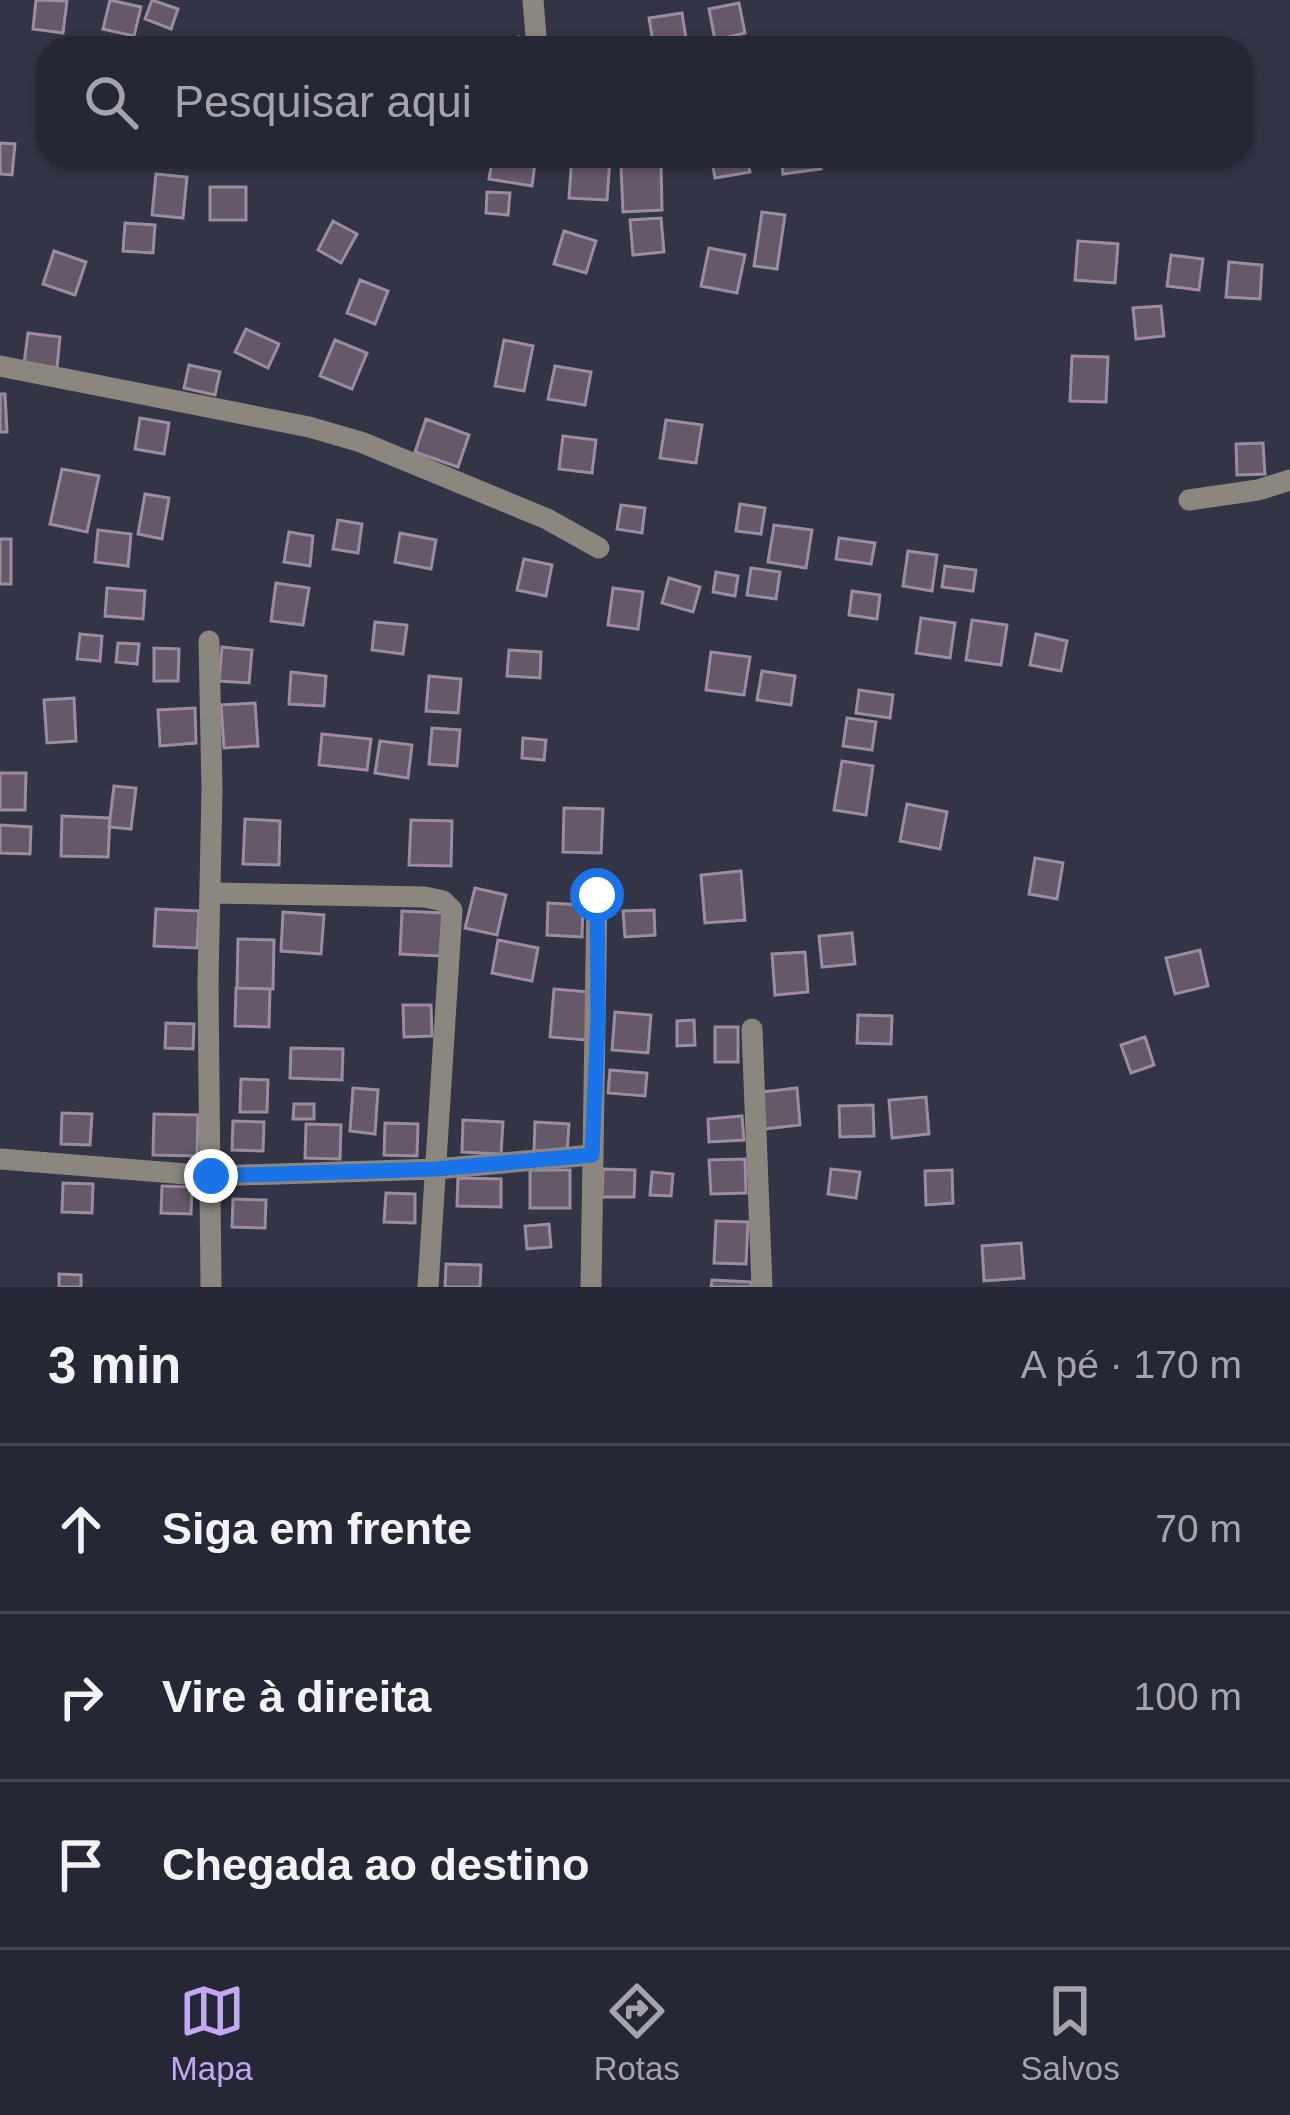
<!DOCTYPE html>
<html lang="pt">
<meta charset="utf-8">
<style>
:root{--surface:#262734;--page:#2e2f3c;--text:#f1f3f6;--muted:#a4a5ac;--line:#42444f;--accent:#c2a8f3}
body{margin:0;font-family:Helvetica,sans-serif;background:var(--page);color:var(--text)}
.stop{position:absolute;width:36px;height:36px;margin:-27px;border:9px solid #1a73e8;border-radius:50%;background:#fff}
.stop.end{background:#1a73e8;border-color:#fff;box-shadow:0 3px 12px #0008}
.list{margin:0;padding:0;list-style:none}
h2{display:flex;justify-content:space-between;align-items:center;height:156px;margin:0;padding:0 48px;font-size:51px}
h2 small{font-size:39px;font-weight:400;color:var(--muted)}
.list li{display:grid;grid-template-columns:78px 1fr auto;gap:36px;align-items:center;box-sizing:border-box;height:168px;padding:0 48px;border-top:3px solid var(--line)}
.list b{display:block;font-size:45px;white-space:nowrap}
.list em{font-size:39px;font-style:normal;color:var(--muted)}
.icon{flex:none;width:66px;height:66px;fill:none;stroke:currentColor;stroke-width:2;stroke-linecap:round;stroke-linejoin:round}
.map{position:relative;flex:none;width:1290px;height:1287px;overflow:hidden}
.search{position:absolute;background:var(--surface);box-shadow:0 3px 9px #0004;left:36px;right:36px;top:36px;height:132px;display:flex;align-items:center;gap:30px;box-sizing:border-box;padding:0 42px;border-radius:36px;color:var(--muted);font-size:45px}
.sheet{height:660px;background:var(--surface)}
nav{display:flex;justify-content:space-around;align-items:center;box-sizing:border-box;height:168px;border-top:3px solid var(--line);background:var(--surface);font-size:33px;color:var(--muted)}
nav a{display:grid;justify-items:center;gap:6px}
nav .on{color:var(--accent)}
.map>svg:first-child{display:block}
</style>
<div class="map">
<svg width="1290" height="1287" viewBox="0 0 1290 1287">
<rect width="100%" height="100%" fill="#333445"/>
<path fill="#655868" stroke="#9b8d9f" stroke-width="3" d="M36,0l31,1 -4,32 -30,-4z
M110,0l31,7 -7,29 -31,-7z
M152,0l26,9 -7,20 -26,-10z
M739,3l6,30 -30,7 -6,-31z
M682,13l5,32 -33,3 -5,-30z
M519,37l2,11h-33l-1,-6z
M0,143l15,1 -3,31 -12,-1z
M493,156h43l-4,30 -43,-7z
M572,156l38,2 -3,42 -38,-2z
M711,156h36l3,16 -35,6z
M781,156h39l1,13 -38,5z
M661,164l1,46 -39,2 -2,-46z
M156,174l31,3 -4,41 -31,-3z
M210,187h36v33h-36z
M487,192l23,1 -2,22 -22,-2z
M762,212l23,3 -8,54 -23,-3z
M661,218l3,34 -31,3 -3,-35z
M333,221l24,13 -16,29 -23,-13z
M125,223l30,2 -2,28 -30,-2z
M564,231l32,10 -10,32 -32,-9z
M1078,241l40,3 -3,39 -40,-3z
M709,248l36,7 -8,38 -36,-7z
M54,251l32,11 -11,33 -32,-11z
M1171,255l32,4 -4,31 -32,-4z
M1229,262l33,3 -2,34 -34,-2z
M360,280l28,11 -13,33 -28,-11z
M1161,306l3,30 -28,3 -3,-31z
M246,329l33,15 -11,24 -33,-16z
M28,333l32,4 -3,31 -33,-4z
M335,340l32,13 -15,36 -32,-13z
M504,340l29,6 -9,45 -29,-5z
M1072,356l36,1 -2,45 -36,-1z
M189,365l31,7 -5,23 -31,-7z
M555,366l36,6 -6,33 -37,-6z
M0,394h5l2,38h-7z
M140,418l29,5 -5,31 -29,-5z
M426,419l43,16 -11,32 -43,-15z
M666,420l36,5 -6,38 -36,-5z
M563,436l33,4 -4,33 -33,-4z
M1263,443l2,31 -28,1 -1,-31z
M62,469l37,7 -12,56 -37,-8z
M145,494l24,4 -7,41 -24,-5z
M740,504l25,4 -4,26 -25,-3z
M621,505l24,3 -3,25 -25,-4z
M338,520l24,4 -4,29 -25,-4z
M774,525l38,5 -6,38 -38,-6z
M98,530l33,4 -3,32 -33,-4z
M289,532l24,4 -3,30 -26,-4z
M400,533l36,7 -5,29 -36,-7z
M839,538l36,5 -4,21 -35,-5z
M0,539h11v45h-11z
M908,551l29,4 -5,36 -29,-5z
M524,559l28,6 -6,31 -29,-6z
M945,566l31,4 -3,21 -31,-4z
M751,568l29,4 -4,27 -29,-4z
M716,572l22,4 -3,20 -22,-4z
M669,578l31,9 -7,25 -31,-9z
M276,583l33,5 -6,37 -32,-4z
M107,588l38,3 -2,28 -38,-3z
M613,588l30,4 -5,37 -30,-4z
M852,591l28,4 -3,24 -28,-4z
M921,618l34,5 -5,35 -34,-5z
M972,620l35,5 -6,40 -35,-5z
M375,622l32,3 -4,29 -31,-4z
M80,634l22,2 -2,25 -23,-2z
M1036,634l31,7 -6,30 -31,-6z
M118,643l21,1 -2,20 -21,-2z
M222,647l30,3 -3,33 -30,-2z
M154,648l25,1 -1,32h-24z
M509,650l32,2 -1,26 -33,-2z
M711,652l39,5 -6,38 -38,-5z
M762,671l33,5 -4,29 -34,-5z
M291,672l35,4 -2,30 -35,-2z
M429,676l32,3 -3,34 -32,-2z
M859,690l34,5 -3,23 -34,-5z
M74,698l2,43 -29,2 -3,-43z
M255,703l3,43 -34,2 -3,-43z
M195,708l1,35 -36,3 -2,-36z
M847,718l29,4 -4,28 -29,-4z
M432,728l28,2 -3,36 -28,-2z
M322,734l49,5 -4,31 -48,-5z
M523,738l23,2 -2,20 -22,-2z
M380,741l32,4 -4,33 -33,-5z
M842,761l31,5 -7,49 -32,-5z
M0,773h26l-1,37h-25z
M114,786l22,2 -5,41 -22,-2z
M907,804l40,8 -7,37 -40,-8z
M564,808l39,1 -2,44 -38,-1z
M62,816l48,2 -2,39 -47,-1z
M245,819l35,2 -1,44 -36,-1z
M411,820l41,1 -1,45 -42,-1z
M0,825l31,2 -1,27 -30,-1z
M1035,858l28,5 -6,36 -28,-5z
M741,871l4,49 -40,3 -4,-48z
M475,888l31,7 -9,40 -32,-7z
M548,903l35,2 -1,32 -35,-2z
M156,909l43,2 -2,37 -43,-2z
M654,910l1,25 -30,2 -2,-26z
M402,911l41,2 -3,43 -40,-2z
M283,912l41,3 -3,39 -40,-3z
M852,933l3,31 -33,3 -3,-31z
M238,939l36,1 -1,49 -36,-1z
M498,940l40,8 -6,33 -40,-8z
M1200,950l8,36 -33,8 -9,-36z
M805,952l3,40 -33,3 -3,-41z
M236,988l34,1 -1,38 -34,-1z
M554,989l36,3 -4,48 -36,-3z
M403,1005h28l1,31 -28,1z
M615,1012l36,3 -3,38 -36,-3z
M858,1015l34,1 -1,28 -34,-1z
M694,1020l1,25 -18,1v-25z
M166,1023l28,1 -1,25 -28,-1z
M715,1027h23v35h-23z
M1145,1037l9,28 -23,8 -10,-28z
M291,1048l52,1 -1,31 -52,-2z
M610,1070l37,3 -2,23 -37,-3z
M241,1079l27,1 -1,32h-27z
M353,1088l25,2 -3,44 -25,-3z
M797,1088l3,37 -36,4 -3,-37z
M926,1097l3,37 -37,4 -3,-38z
M294,1104h20v15h-21z
M873,1105l1,31 -34,1 -1,-31z
M62,1113l30,1 -2,31 -29,-1z
M154,1114l44,1 -1,41 -44,-1z
M742,1116l2,24 -35,2 -1,-23z
M463,1120l40,2 -2,32 -39,-2z
M233,1121l31,1 -1,29 -31,-1z
M535,1122l34,2 -2,29 -33,-2z
M385,1123l33,1 -1,32 -33,-1z
M306,1124l35,1 -1,34 -35,-1z
M745,1159l1,34 -35,1 -2,-34z
M603,1169l32,1 -1,27h-32z
M831,1169l29,3 -4,26 -28,-4z
M530,1170h40v38h-40z
M952,1170l1,33 -27,2 -1,-34z
M652,1172l21,2 -2,22 -21,-1z
M458,1178l43,1v28l-44,-1z
M63,1183l30,1 -1,29 -30,-1z
M162,1186l30,1 -1,27 -30,-1z
M386,1193l29,1v29l-31,-1z
M233,1199l33,1 -1,28 -33,-1z
M716,1221l32,1 -2,42 -32,-1z
M549,1224l2,23 -24,2 -2,-23z
M1021,1243l3,35 -40,3 -2,-35z
M446,1264l35,1 -1,22h-35z
M59,1274l22,1v12h-22z
M712,1280l39,2v5h-40z"/>
<g fill="none" stroke-linecap="round" stroke-linejoin="round">
<path stroke="#8b877e" stroke-width="21" d="M533,0l4,48
M0,366l309,61 52,15 186,77 52,29
M1189,500l69,-10 32,-10
M209,641l3,149 -4,192 3,305
M210,893l215,4 18,4 9,9 -24,377
M752,1029l10,258
M0,1159l211,17 225,-7 156,-14
M591,1287l6,-393"/>
</g>
<g fill="none" stroke-linecap="round" stroke-linejoin="round">
<path stroke="#1a73e8" stroke-width="15" d="M211,1176l225,-7 156,-14 6,-138 -1,-122"/>
</g>
</svg>
<div class="stop" style="left:597px;top:895px"></div>
<div class="stop end" style="left:211px;top:1176px"></div>
<div class="search"><svg class="icon" aria-label="search" viewBox="0 0 24 24"><circle cx="10" cy="10" r="6"/><path d="M15 15l6 6"/></svg>Pesquisar aqui</div>
</div>
<section class="sheet">
<h2>3 min<small>A pé · 170 m</small></h2>
<ul class="list">
<li><svg class="icon" aria-label="ahead" viewBox="0 0 24 24"><path d="M12 20V5M6 11l6-6 6 6"/></svg><div><b>Siga em frente</b></div><em>70 m</em></li>
<li><svg class="icon" aria-label="right" viewBox="0 0 24 24"><path d="M7 20v-9h11M14 6l5 5-5 5"/></svg><div><b>Vire à direita</b></div><em>100 m</em></li>
<li><svg class="icon" aria-label="arrive" viewBox="0 0 24 24"><path d="M6 21V4h12l-3 4 3 4H6"/></svg><div><b>Chegada ao destino</b></div></li>
</ul>
</section>
<nav>
<a class="on"><svg class="icon" aria-label="map" viewBox="0 0 24 24"><path d="M3 6l6-2 6 2 6-2v14l-6 2-6-2-6 2zM9 4v14M15 6v14"/></svg>Mapa</a>
<a><svg class="icon" aria-label="directions" viewBox="0 0 24 24"><path d="M12 3l9 9-9 9-9-9zM9 14v-3h6M13 9l2 2-2 2"/></svg>Rotas</a>
<a><svg class="icon" aria-label="saved" viewBox="0 0 24 24"><path d="M7 4h10v16l-5-4-5 4z"/></svg>Salvos</a>
</nav>
